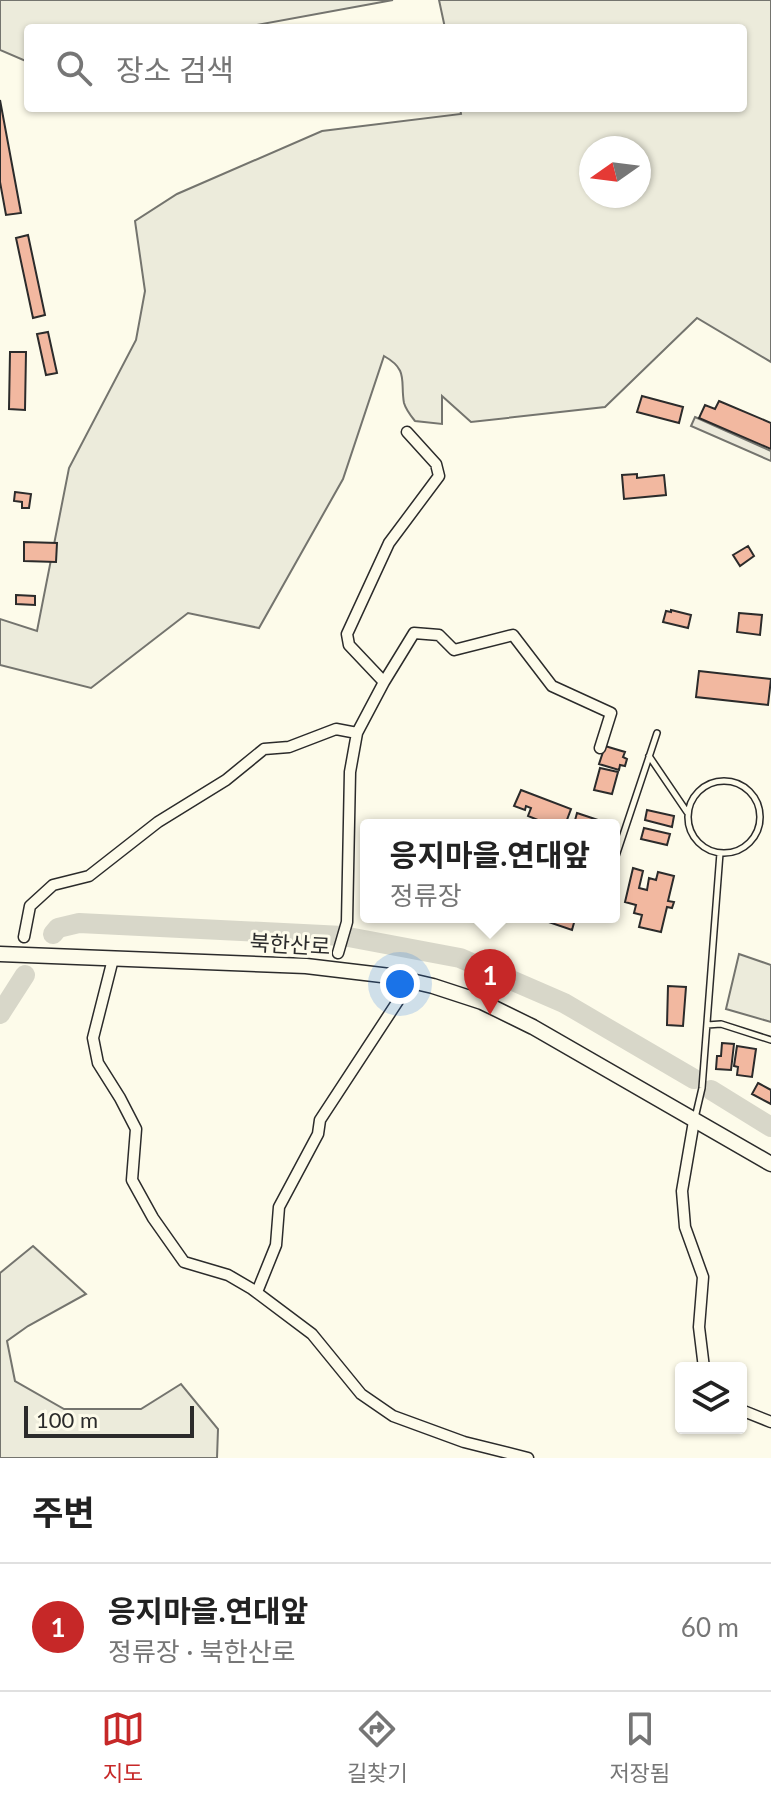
<!DOCTYPE html>
<html lang="ko">
<meta charset="utf-8">
<style>
:root{--surface:#fff;--page:#f6f6f6;--text:#222;--muted:#767676;--line:#e0e0e0;--accent:#c62828}
body{margin:0;font-family:Lato,"Noto Sans KR",sans-serif;background:var(--page);color:var(--text)}
.controls{position:absolute;right:24px;bottom:24px;display:grid;overflow:hidden;border-radius:8px;box-shadow:0 2px 6px #0004}
.controls button{width:72px;height:72px;display:grid;place-items:center;padding:0;border:0;border-bottom:2px solid var(--line);background:var(--surface);color:var(--text);font:40px sans-serif}
.compass{position:absolute;left:579px;top:136px;width:72px;height:72px;border-radius:50%;background:var(--surface);box-shadow:0 2px 6px #0004;rotate:256deg}
.scale{position:absolute;left:24px;bottom:20px;width:170px;box-sizing:border-box;padding-left:8px;border:4px solid #2b2b2b;border-top:0;font-size:22px;line-height:28px;white-space:nowrap;color:#2b2b2b;-webkit-text-stroke:6px #fdfbea;paint-order:stroke}
.you{position:absolute;left:400px;top:984px;width:28px;height:28px;margin:-20px;border:6px solid #fff;border-radius:50%;background:#1a73e8;box-shadow:0 0 0 12px #1a73e833}
.badge{display:grid;place-items:center;width:52px;height:52px;border-radius:50%;background:var(--accent);color:#fff;font-size:26px;font-weight:700}
.pin{position:absolute;translate:-50% -66px;filter:drop-shadow(0 2px 4px #0008)}
.pin::after{content:'';position:absolute;top:42px;width:28px;height:24px;background:inherit;clip-path:polygon(0 0,100% 0,50% 100%)}
.popup{position:absolute;left:360px;top:819px;width:260px;height:104px;box-sizing:border-box;display:grid;place-content:center;border-radius:8px;background:var(--surface);filter:drop-shadow(0 2px 6px #0005);font-size:26px;white-space:nowrap;color:var(--muted)}
.popup b{font-size:30px;color:var(--text)}
.popup::after{content:'';position:absolute;left:50%;top:100%;margin-left:-16px;border:16px solid transparent;border-top-color:var(--surface)}
.list{margin:0;padding:0;list-style:none}
h2{display:flex;justify-content:space-between;align-items:center;height:104px;margin:0;padding:0 32px;font-size:34px}
h2 small{font-size:26px;font-weight:400;color:var(--muted)}
.list li{display:grid;grid-template-columns:52px 1fr auto;gap:24px;align-items:center;box-sizing:border-box;height:128px;padding:0 32px;border-top:2px solid var(--line)}
.list b{display:block;font-size:30px;white-space:nowrap}
.list p{margin:0;font-size:26px;white-space:nowrap;color:var(--muted)}
.list em{font-size:26px;font-style:normal;color:var(--muted)}
.icon{flex:none;width:44px;height:44px;fill:none;stroke:currentColor;stroke-width:2;stroke-linecap:round;stroke-linejoin:round}
.map{position:relative;flex:none;width:771px;height:1458px;overflow:hidden}
.search{position:absolute;background:var(--surface);box-shadow:0 2px 6px #0004;left:24px;right:24px;top:24px;height:88px;display:flex;align-items:center;gap:20px;box-sizing:border-box;padding:0 28px;border-radius:8px;color:var(--muted);font-size:30px}
.sheet{height:232px;background:var(--surface)}
nav{display:flex;justify-content:space-around;align-items:center;box-sizing:border-box;height:112px;border-top:2px solid var(--line);background:var(--surface);font-size:22px;color:var(--muted)}
nav a{display:grid;justify-items:center;gap:4px}
nav .on{color:var(--accent)}
.map>svg:first-child{display:block}
</style>
<div class="map">
<svg width="771" height="1458" viewBox="0 0 771 1458">
<rect width="100%" height="100%" fill="#fdfbea"/>
<path fill="#ecebdb" stroke="#74746e" stroke-width="2" fill-rule="evenodd" d="M0,0h393l-153,28h-212v34l-28,-12z
M439,0h332v362l-74,-44 -92,89 -134,15 -29,-26v28l-27,-3c-4,-5 -9,-11 -11,-18 -4,-22 5,-33 -20,-47l-41,123 -84,149 -71,-15 -97,75 -91,-23v-46l37,12 32,-163 67,-128 9,-49 -10,-70 42,-27 145,-63 139,-17 -1,-6h283v-80h-298zM591,148h48v48h-48z
M739,954l32,11v57l-45,-13z
M33,1246l53,48 -58,32 -21,15 8,40 49,28h77l40,-25 37,45 -1,29h-217v-185z"/>
<path fill="#eceadb" stroke="#74746e" stroke-width="2" d="M695,417l76,34v10l-80,-35z"/>
<g fill="none" stroke-linecap="round" stroke-linejoin="round">
<path stroke="#d8d7c9" stroke-width="20" d="M53,934l5,-6 21,-5 264,13 117,22 104,45 130,76
M0,1014l25,-39
M711,1090l60,37"/>
</g>
<path fill="#f2b8a0" stroke="#2b2b2b" stroke-width="2" d="M0,100l21,113 -15,2 -6,-33z
M28,235l17,80 -12,3 -17,-80z
M48,332l9,41 -11,2 -9,-41z
M10,352h16l-1,58 -16,-1z
M642,396l41,11 -4,16 -42,-11z
M719,401l52,22v26l-72,-31 6,-13 10,4z
M637,474v4l27,-3 2,20 -42,4 -2,-24z
M15,492l16,2 -2,14h-7v-6l-8,-1z
M24,542l33,1 -1,19 -32,-1z
M748,546l6,10 -14,10 -7,-11z
M16,595l19,1v9l-19,-1z
M671,610l20,5 -3,13 -25,-6 3,-11 5,1z
M739,613l23,2 -2,20 -23,-3z
M699,671l72,8 -3,26 -72,-8z
M605,746l20,6 -2,5 4,2 -2,7 -5,-1 -1,5 -20,-6z
M600,768l18,4 -6,22 -18,-4z
M521,790l50,19 -6,16h-15l-22,-9 3,-8 -5,-2 -1,4 -11,-4z
M647,810l27,6 -2,11 -27,-7z
M577,813l27,9v3l-30,-1z
M644,828l26,6 -3,11 -26,-6z
M633,868l10,3 -4,17 8,2 2,-12 7,2 2,-8 16,4 -6,25 6,1 -2,6 -5,-1 -6,25 -22,-5 3,-12 -8,-2 2,-8 -11,-3z
M534,917h36l5,2 -3,11z
M668,986l18,1 -3,39 -16,-1z
M722,1043l12,1 -3,26 -15,-1 1,-13h4z
M737,1046l19,3 -4,28 -15,-2 1,-8 -4,-1z
M758,1083l13,7v14l-19,-10z"/>
<g fill="none" stroke-linecap="round" stroke-linejoin="round">
<defs>
<path id="lane" d="M649,756l38,56
M688 817a36 36 0 1 1 72 0a36 36 0 1 1-72 0Z
M614,862l43,-129
M707,1025l14,-1 50,16
M695,1118l7,-30 18,-235"/>
<path id="street" d="M384,682l30,-49 25,2 15,15 59,-15 39,51 59,27 -11,35
M357,733l27,-51 -35,-37 -2,-11 42,-91 50,-67 -3,-12 -29,-32
M24,937l6,-31 23,-21 36,-9 69,-54 68,-42 38,-31 25,-2 47,-18 21,4 -7,39 -3,150 -9,31
M113,959l-20,79 5,25 22,35 16,31 -4,51 21,38 31,44 44,13 24,14 60,45 49,60 32,22 71,26 64,16
M694,1121l-12,70 3,36 18,50 -4,50 5,41
M257,1292l19,-47 3,-38 39,-73 2,-14 91,-139
M741,1410l30,12"/>
<path id="secondary" d="M0,954l306,12 84,10 43,10 49,16 51,25 238,137"/>
</defs>
<use href="#lane" stroke="#2b2b2b" stroke-width="8"/>
<use href="#street" stroke="#2b2b2b" stroke-width="13"/>
<use href="#secondary" stroke="#2b2b2b" stroke-width="17"/>
<use href="#lane" stroke="#fdfbea" stroke-width="5"/>
<use href="#street" stroke="#fdfbea" stroke-width="10"/>
<use href="#secondary" stroke="#fdfbea" stroke-width="14"/>
</g>
<g text-anchor="middle" dominant-baseline="central" stroke-width="6" stroke-linejoin="round" paint-order="stroke">
<g font-size="22" fill="#2b2b2b" stroke="#fdfbea">
<text transform="translate(290 944) rotate(3)">북한산로</text>
</g>
</g>
</svg>
<div class="controls">
<button><svg class="icon" aria-label="layers" viewBox="0 0 24 24"><path d="M12 4l9 5-9 5-9-5zM3 14l9 5 9-5"/></svg></button>
</div>
<svg class="compass" viewBox="-18 -18 36 36"><path d="M0-13l5 13h-10z" fill="#e53935"/><path d="M0 13l5-13h-10z" fill="#767676"/></svg>
<div class="scale">100 m</div>
<div class="you"></div>
<div class="pin badge" style="left:490px;top:1015px">1</div>
<div class="popup"><b>응지마을.연대앞</b>정류장</div>
<div class="search"><svg class="icon" aria-label="search" viewBox="0 0 24 24"><circle cx="10" cy="10" r="6"/><path d="M15 15l6 6"/></svg>장소 검색</div>
</div>
<section class="sheet">
<h2>주변<small></small></h2>
<ul class="list">
<li><span class="badge">1</span><div><b>응지마을.연대앞</b><p>정류장 · 북한산로</p></div><em>60 m</em></li>
</ul>
</section>
<nav>
<a class="on"><svg class="icon" aria-label="map" viewBox="0 0 24 24"><path d="M3 6l6-2 6 2 6-2v14l-6 2-6-2-6 2zM9 4v14M15 6v14"/></svg>지도</a>
<a><svg class="icon" aria-label="directions" viewBox="0 0 24 24"><path d="M12 3l9 9-9 9-9-9zM9 14v-3h6M13 9l2 2-2 2"/></svg>길찾기</a>
<a><svg class="icon" aria-label="saved" viewBox="0 0 24 24"><path d="M7 4h10v16l-5-4-5 4z"/></svg>저장됨</a>
</nav>
